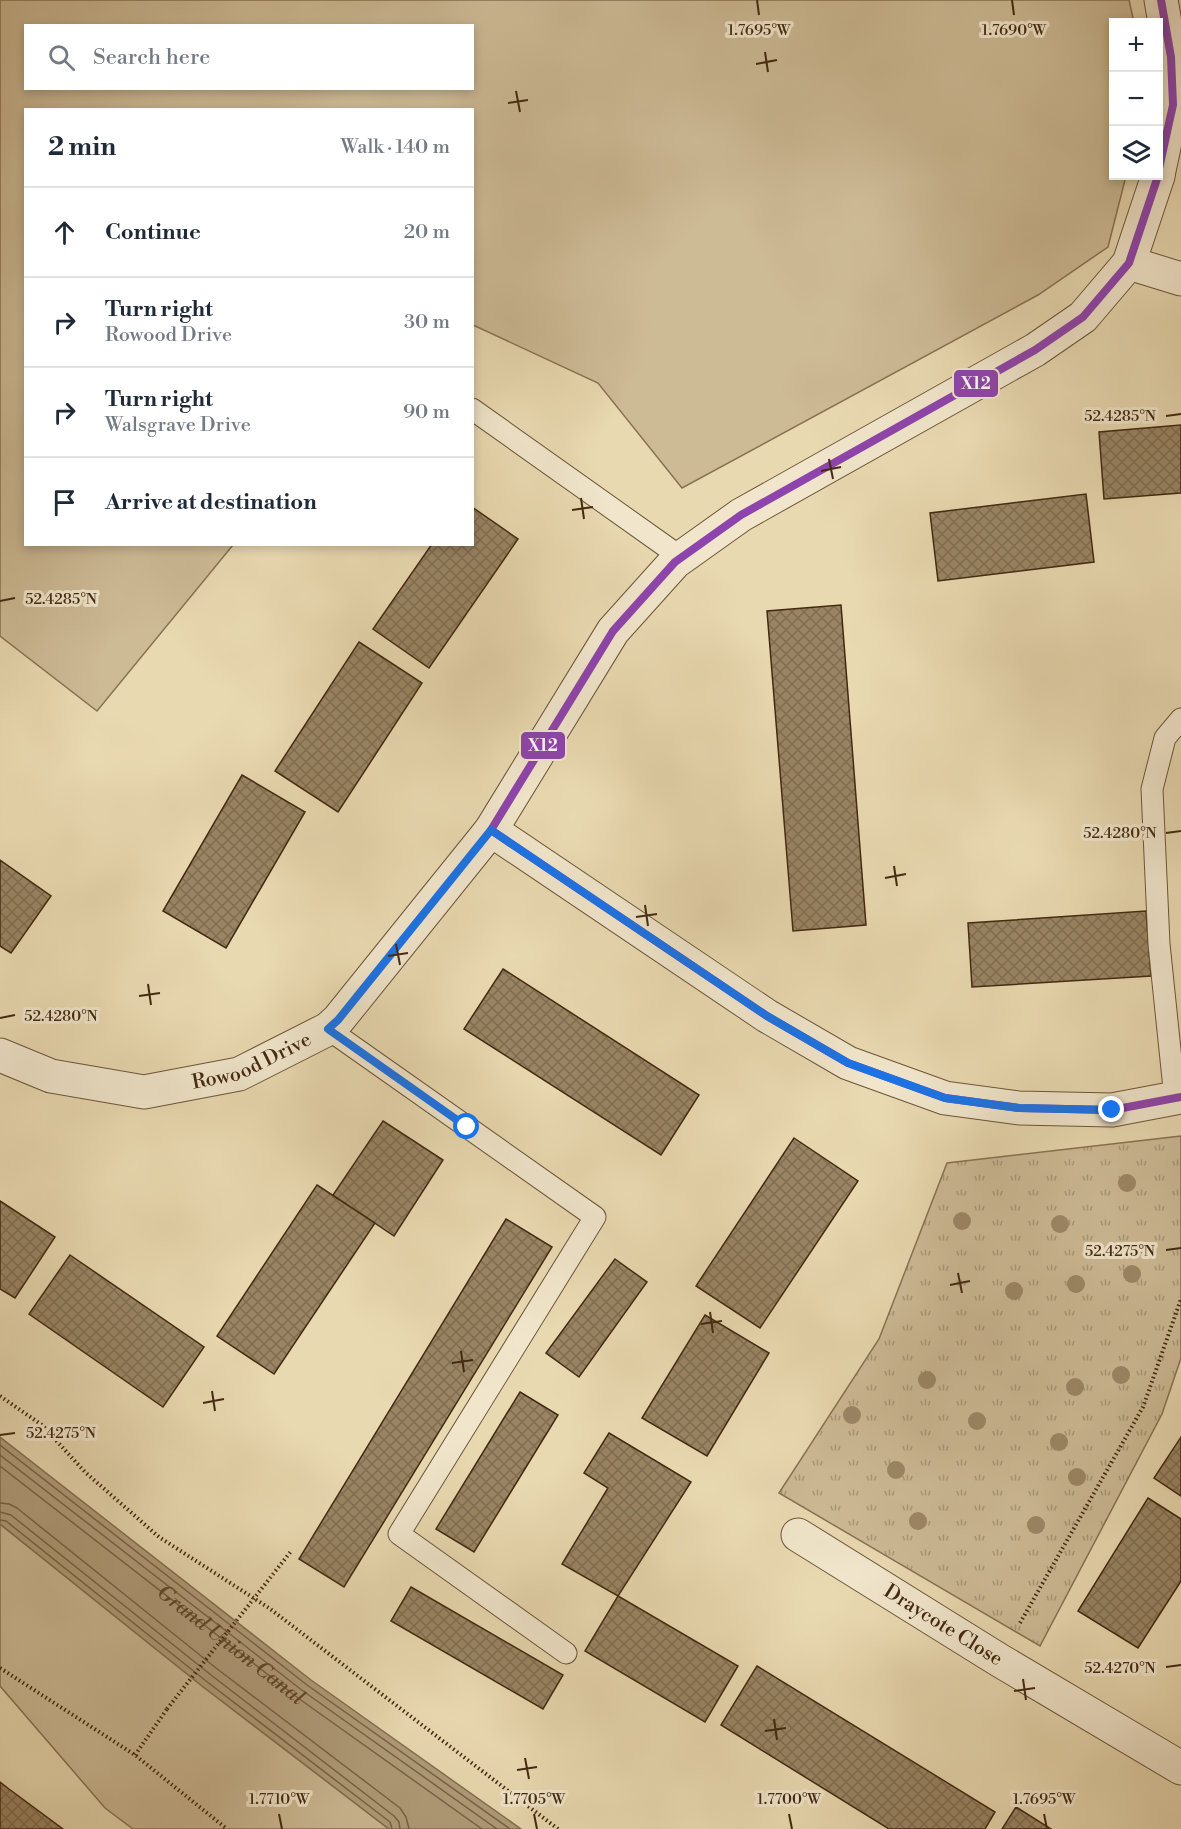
<!DOCTYPE html>
<meta charset="utf-8">
<style>
:root{--surface:#fff;--page:#f6f6f7;--text:#1f2937;--muted:#747a83;--line:#e0e1e3}
body{margin:0;font-family:"Libre Bodoni",serif;background:var(--page);color:var(--text)}
.controls{position:absolute;right:18px;top:18px;display:grid;overflow:hidden;border-radius:0px;box-shadow:0 3px 9px #0003}
.controls button{width:54px;height:54px;display:grid;place-items:center;padding:0;border:0;border-bottom:2px solid var(--line);background:var(--surface);color:var(--text);font:30px sans-serif}
.stop{position:absolute;width:18px;height:18px;margin:-14px;border:4px solid #1a73e8;border-radius:50%;background:#fff}
.stop.end{background:#1a73e8;border-color:#fff;box-shadow:0 2px 6px #0008}
.list{margin:0;padding:0;list-style:none}
h2{display:flex;justify-content:space-between;align-items:center;height:78px;margin:0;padding:0 24px;font-size:26px}
h2 small{font-size:20px;font-weight:400;color:var(--muted)}
.list li{display:grid;grid-template-columns:39px 1fr auto;gap:18px;align-items:center;box-sizing:border-box;height:90px;padding:0 24px;border-top:2px solid var(--line)}
.list b{display:block;font-size:22px;white-space:nowrap}
.list p{margin:0;font-size:20px;white-space:nowrap;color:var(--muted)}
.list em{font-size:20px;font-style:normal;color:var(--muted)}
.icon{flex:none;width:33px;height:33px;fill:none;stroke:currentColor;stroke-width:2;stroke-linecap:round;stroke-linejoin:round}
.map{position:relative;flex:none;width:1181px;height:1829px;overflow:hidden}
.search{position:absolute;background:var(--surface);box-shadow:0 3px 9px #0003;left:24px;top:24px;width:450px;height:66px;display:flex;align-items:center;gap:15px;box-sizing:border-box;padding:0 21px;border-radius:0px;color:var(--muted);font-size:22px}
.panel{position:absolute;background:var(--surface);box-shadow:0 3px 9px #0003;left:24px;top:108px;width:450px;height:438px;border-radius:0px}
.map>svg:first-child{display:block}
</style>
<div class="map">
<svg width="1181" height="1829" viewBox="0 0 1181 1829">
<defs>
<pattern id="grass-tufts" width="24" height="20" patternUnits="userSpaceOnUse" patternTransform="scale(1.5)"><rect width="24" height="20" fill="#cdbb96"/><path d="M3 7l-1-3M5 7V3M7 7l1-3M15 17l-1-3M17 17v-4M19 17l1-3" fill="none" stroke="#a89879"/></pattern>
<pattern id="building-cross-hatch" width="8" height="8" patternUnits="userSpaceOnUse" patternTransform="scale(1.5)"><rect width="8" height="8" fill="#998564"/><path d="M0 0l8 8M0 8l8-8" fill="none" stroke="#7e6d51"/></pattern>
</defs>
<rect width="100%" height="100%" fill="#e9d9b1"/>
<filter id="stains"><feTurbulence type="fractalNoise" baseFrequency=".00333" numOctaves="4"/><feColorMatrix values="0 0 0 0 .2 0 0 0 0 .09 0 0 0 0 .02 0 0 0 .5 -.17"/></filter>
<radialGradient id="worn" r=".72"><stop offset=".6" stop-color="#630" stop-opacity="0"/><stop offset="1" stop-color="#630" stop-opacity=".3"/></radialGradient>
<path fill="url(#grass-tufts)" stroke="#887253" stroke-width="1.5" d="M1181,1136v222l-19,56 -122,232 -261,-153 100,-154 68,-176z"/>
<path fill="#cdbb96" stroke="#887253" stroke-width="1.5" fill-rule="evenodd" d="M0,0h1129l5,22h-20v154h12l-18,71 -70,48 -356,193 -84,-105 -125,-58 -1,-215h-446v434l207,1 -136,166 -97,-75zM26,26h446v62h-446z
M0,1524l202,162 187,143h-256l-28,-21 -105,-122z"/>
<path fill="#b09d7a" stroke="#846f50" stroke-width="1.5" d="M0,1437l311,243 210,149h-132l-187,-143 -202,-162z"/>
<g fill="none" stroke-linecap="round" stroke-linejoin="round">
<g stroke="#796345" stroke-width="1.5">
<path d="M0,1445l307,240 203,144"/>
<path d="M0,1455l303,236 194,138"/>
<path id="s1" d="M0,1466l298,232 184,131"/>
<path d="M0,1503l9,1 8,4 199,160 184,140 6,9 3,12"/>
<path d="M0,1512l11,3 200,160 183,141 5,6 1,7"/>
<path d="M0,1520l6,1 200,160 184,141 2,7"/>
</g>
</g>
<path fill="url(#building-cross-hatch)" stroke="#422910" stroke-width="1.5" d="M1181,425v68l-77,6 -5,-67z
M1086,494l8,68 -156,19 -8,-68z
M472,507l46,32 -89,129 -56,-39 59,-85h40z
M841,605l25,320 -73,6 -26,-320z
M359,642l63,41 -84,129 -63,-41z
M242,775l63,37 -79,136 -63,-37z
M0,860l51,36 -40,57 -11,-7z
M1146,911l5,65 -179,11 -4,-64z
M503,969l196,126 -38,60 -197,-126z
M383,1121l60,39 -49,76 -61,-41z
M794,1138l64,43 -98,147 -64,-42z
M317,1185l58,38 -101,151 -57,-38z
M0,1201l55,36 -40,61 -15,-9z
M506,1219l46,28 -208,340 -45,-28z
M70,1255l134,92 -41,60 -134,-93z
M615,1259l32,23 -68,95 -33,-24z
M705,1315l64,38 -62,103 -65,-38z
M520,1392l38,23 -84,137 -38,-23z
M609,1433l82,49 -73,114 -56,-32 46,-76 -24,-15z
M1181,1437v59l-27,-18z
M1148,1498l33,21v62l-43,67 -60,-37z
M411,1587l152,88 -20,34 -152,-88z
M618,1596l120,70 -33,56 -120,-71z
M757,1666l238,146 -10,17h-96l-168,-104z
M0,1782l9,7 54,40h-63z
M1016,1807l35,22h-49z"/>
<g fill="none" stroke-linecap="round" stroke-linejoin="round">
<defs>
<path id="service" d="M472,409l210,149
M328,1029l267,188 -196,317 167,119
M1175,1098l-16,-154 -7,-155 13,-51 16,-19"/>
<g id="minor">
<path d="M1129,263l52,16"/>
<path id="s2" d="M798,1535l201,125 182,108"/>
</g>
<g id="tertiary">
<path d="M1158,175l15,-70 -2,-48 -10,-57"/>
<path d="M491,830l276,186 81,47 97,35 74,10 93,2 69,-13"/>
<path id="s3" d="M0,1055l51,21 93,16 95,-18 89,-45 10,-9 153,-190 122,-199 62,-69 66,-47 294,-165 48,-33 46,-54 29,-87"/>
</g>
</defs>
<use href="#service" stroke="#6c5538" stroke-width="23"/>
<use href="#minor" stroke="#6c5538" stroke-width="35"/>
<use href="#tertiary" stroke="#6c5538" stroke-width="35"/>
<path stroke="#422910" stroke-width="4" stroke-dasharray="1.5 3" stroke-linecap="butt" d="M0,1396l42,29 43,47 74,65 110,71 289,221
M1020,1623l123,-216 38,-108
M0,1668l135,87 92,74
M135,1755l32,-46"/>
<use href="#service" stroke="#f1e6cc" stroke-width="21"/>
<use href="#minor" stroke="#f1e6cc" stroke-width="33"/>
<use href="#tertiary" stroke="#f1e6cc" stroke-width="33"/>
<path stroke="#422910" stroke-width="4" stroke-dasharray="1.5 3" stroke-linecap="butt" d="M167,1709l125,-159"/>
<defs>
<path id="bus-1" d="M1158,173l15,-68 -2,-48 -10,-57
M1158,176l-29,87 -46,54 -48,33 -294,165 -66,47 -62,69 -122,199 276,186 81,47 97,35 74,10 93,2 69,-13"/>
</defs>
<use href="#bus-1" stroke="#f1e6cc" stroke-width="12"/>
<use href="#bus-1" stroke="#8e44ad" stroke-width="8"/>
</g>
<g fill="#9d8867">
<circle cx="1127" cy="1183" r="9"/>
<circle cx="962" cy="1221" r="9"/>
<circle cx="1060" cy="1224" r="9"/>
<circle cx="1132" cy="1274" r="9"/>
<circle cx="1076" cy="1284" r="9"/>
<circle cx="1014" cy="1291" r="9"/>
<circle cx="1121" cy="1375" r="9"/>
<circle cx="927" cy="1380" r="9"/>
<circle cx="1075" cy="1387" r="9"/>
<circle cx="852" cy="1415" r="9"/>
<circle cx="977" cy="1421" r="9"/>
<circle cx="1059" cy="1442" r="9"/>
<circle cx="896" cy="1470" r="9"/>
<circle cx="1077" cy="1477" r="9"/>
<circle cx="918" cy="1521" r="9"/>
<circle cx="1036" cy="1525" r="9"/>
</g>
<g fill="none" stroke-linecap="round" stroke-linejoin="round">
<path stroke="#1a73e8" stroke-width="8" d="M467,1127l-139,-98 10,-9 153,-190 276,186 81,47 97,35 74,10 93,2"/>
</g>
<path fill="none" stroke="#422910" stroke-width="2" d="M757,0l2,15M1012,0l2,15M765,52l3,20M756,64l21,-4M516,91l4,21M508,103l20,-3M1166,416l15,-2M829,459l4,20M821,471l20,-4M581,498l3,21M572,510l21,-3M0,601l15,-3M1166,833l15,-2M894,866l3,20M885,878l21,-4M645,905l3,21M636,917l21,-3M396,944l4,21M388,956l20,-3M148,984l3,21M139,996l21,-3M0,1018l15,-3M1166,1250l15,-2M958,1273l4,20M950,1285l20,-4M710,1312l3,21M701,1324l21,-3M461,1351l3,21M452,1363l21,-3M212,1391l3,20M203,1403l21,-4M0,1435l15,-2M1166,1667l15,-2M1023,1679l3,21M1014,1691l21,-3M774,1719l3,21M765,1731l21,-3M525,1758l4,21M517,1770l20,-3M279,1814l3,15M534,1814l3,15M789,1814l3,15M1044,1814l3,15"/>
<g text-anchor="middle" dominant-baseline="central" stroke-width="6" stroke-linejoin="round" paint-order="stroke">
<g font-size="20" fill="#422910" stroke="#f1e6cc">
<text stroke="none"><textPath href="#s3" startOffset="262">Rowood Drive</textPath></text>
<text stroke="none"><textPath href="#s2" startOffset="171">Draycote Close</textPath></text>
</g>
<g font-size="21" font-style="italic" fill="#5e462a" stroke="#f1e6cc">
<text stroke="none"><textPath href="#s1" startOffset="292">Grand Union Canal</textPath></text>
</g>
</g>
<g font-size="15" text-anchor="middle" fill="#422910" stroke="#f1e6cc" stroke-width="6" stroke-linejoin="round" paint-order="stroke">
<text x="759" y="35">1.7695°W</text>
<text x="1014" y="35">1.7690°W</text>
<text x="1120" y="421">52.4285°N</text>
<text x="61" y="604">52.4285°N</text>
<text x="1120" y="838">52.4280°N</text>
<text x="61" y="1021">52.4280°N</text>
<text x="1120" y="1256">52.4275°N</text>
<text x="61" y="1438">52.4275°N</text>
<text x="1120" y="1673">52.4270°N</text>
<text x="279" y="1804">1.7710°W</text>
<text x="534" y="1804">1.7705°W</text>
<text x="789" y="1804">1.7700°W</text>
<text x="1044" y="1804">1.7695°W</text>
</g>
<g stroke="#f1e6cc" stroke-width="2">
<rect x="953" y="369" width="46" height="29" rx="6" fill="#8e44ad"/>
<rect x="520" y="731" width="46" height="29" rx="6" fill="#8e44ad"/>
</g>
<g font-size="16" text-anchor="middle" font-weight="bold" fill="#fff">
<text x="976" y="389">X12</text>
<text x="543" y="751">X12</text>
</g>
<rect width="100%" height="100%" filter="url(#stains)"/>
<rect width="100%" height="100%" fill="url(#worn)"/>
</svg>
<div class="controls">
<button>+</button>
<button>−</button>
<button><svg class="icon" aria-label="layers" viewBox="0 0 24 24"><path d="M12 4l9 5-9 5-9-5zM3 14l9 5 9-5"/></svg></button>
</div>
<div class="stop" style="left:467px;top:1127px"></div>
<div class="stop end" style="left:1112px;top:1110px"></div>
<div class="search"><svg class="icon" aria-label="search" viewBox="0 0 24 24"><circle cx="10" cy="10" r="6"/><path d="M15 15l6 6"/></svg>Search here</div>
<section class="panel">
<h2>2 min<small>Walk · 140 m</small></h2>
<ul class="list">
<li><svg class="icon" aria-label="ahead" viewBox="0 0 24 24"><path d="M12 20V5M6 11l6-6 6 6"/></svg><div><b>Continue</b></div><em>20 m</em></li>
<li><svg class="icon" aria-label="right" viewBox="0 0 24 24"><path d="M7 20v-9h11M14 6l5 5-5 5"/></svg><div><b>Turn right</b><p>Rowood Drive</p></div><em>30 m</em></li>
<li><svg class="icon" aria-label="right" viewBox="0 0 24 24"><path d="M7 20v-9h11M14 6l5 5-5 5"/></svg><div><b>Turn right</b><p>Walsgrave Drive</p></div><em>90 m</em></li>
<li><svg class="icon" aria-label="arrive" viewBox="0 0 24 24"><path d="M6 21V4h12l-3 4 3 4H6"/></svg><div><b>Arrive at destination</b></div></li>
</ul>
</section>
</div>
